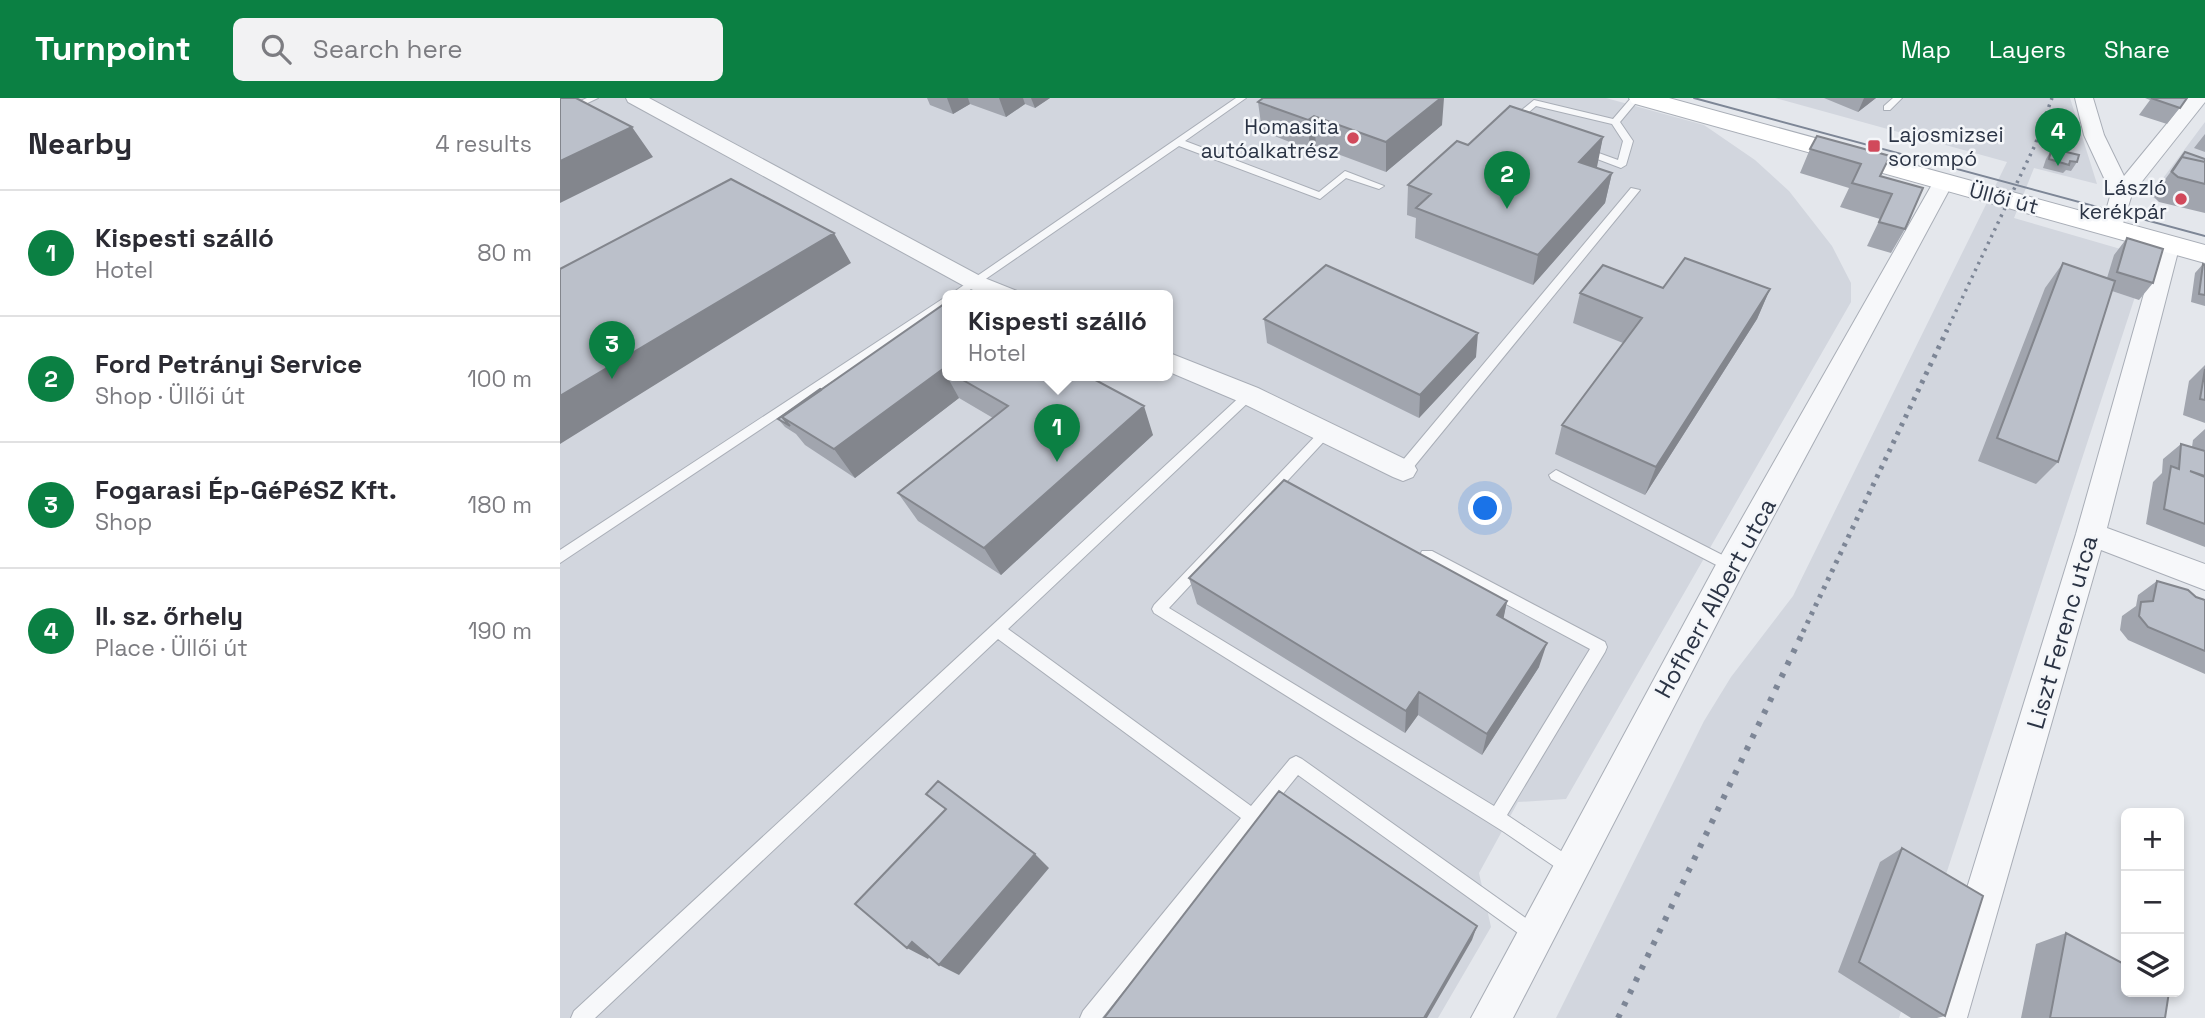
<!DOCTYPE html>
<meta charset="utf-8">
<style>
:root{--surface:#fff;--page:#f2f2f3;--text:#2b2b33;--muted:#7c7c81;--line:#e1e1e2;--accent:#0b8043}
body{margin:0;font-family:"Space Grotesk",sans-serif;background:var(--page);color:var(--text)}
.controls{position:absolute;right:21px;bottom:21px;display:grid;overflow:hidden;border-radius:10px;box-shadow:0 4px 10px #0003}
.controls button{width:63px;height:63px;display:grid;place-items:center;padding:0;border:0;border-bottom:2px solid var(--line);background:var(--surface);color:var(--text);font:35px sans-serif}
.you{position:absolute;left:926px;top:411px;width:24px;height:24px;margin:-18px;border:5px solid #fff;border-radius:50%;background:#1a73e8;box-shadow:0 0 0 10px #1a73e833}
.badge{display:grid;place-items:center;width:46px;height:46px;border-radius:50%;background:var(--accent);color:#fff;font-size:23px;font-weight:700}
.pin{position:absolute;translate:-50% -58px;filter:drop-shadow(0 2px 4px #0008)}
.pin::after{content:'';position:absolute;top:37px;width:24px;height:21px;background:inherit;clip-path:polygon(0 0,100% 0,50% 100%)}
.popup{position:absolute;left:382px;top:192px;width:231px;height:91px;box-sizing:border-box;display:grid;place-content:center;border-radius:10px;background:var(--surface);filter:drop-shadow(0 2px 5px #0005);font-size:23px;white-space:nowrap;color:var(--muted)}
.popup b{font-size:26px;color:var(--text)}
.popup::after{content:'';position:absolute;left:50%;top:100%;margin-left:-14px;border:14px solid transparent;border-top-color:var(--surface)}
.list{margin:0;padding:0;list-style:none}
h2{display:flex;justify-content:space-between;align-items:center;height:91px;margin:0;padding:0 28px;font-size:30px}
h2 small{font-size:23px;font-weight:400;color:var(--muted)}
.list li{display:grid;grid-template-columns:46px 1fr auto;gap:21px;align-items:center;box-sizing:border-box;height:126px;padding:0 28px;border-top:2px solid var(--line)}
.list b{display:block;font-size:26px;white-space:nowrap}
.list p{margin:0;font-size:23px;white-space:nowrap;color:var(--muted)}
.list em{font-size:23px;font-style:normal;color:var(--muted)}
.icon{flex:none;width:38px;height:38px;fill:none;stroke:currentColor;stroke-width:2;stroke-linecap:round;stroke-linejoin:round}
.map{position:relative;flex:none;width:1645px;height:920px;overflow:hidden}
header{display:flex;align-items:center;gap:42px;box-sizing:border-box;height:98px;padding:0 35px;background:var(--accent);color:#fff}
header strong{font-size:33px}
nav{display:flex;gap:38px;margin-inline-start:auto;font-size:24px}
.search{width:490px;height:63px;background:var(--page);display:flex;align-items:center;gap:18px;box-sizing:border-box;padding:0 24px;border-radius:10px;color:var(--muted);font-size:26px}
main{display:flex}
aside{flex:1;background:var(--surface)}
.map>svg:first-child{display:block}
</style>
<header>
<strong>Turnpoint</strong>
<div class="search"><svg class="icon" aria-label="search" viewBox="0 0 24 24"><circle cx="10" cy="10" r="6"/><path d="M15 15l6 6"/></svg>Search here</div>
<nav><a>Map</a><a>Layers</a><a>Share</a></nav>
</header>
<main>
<aside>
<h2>Nearby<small>4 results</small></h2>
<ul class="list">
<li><span class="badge">1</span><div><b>Kispesti szálló</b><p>Hotel</p></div><em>80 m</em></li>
<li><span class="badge">2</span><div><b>Ford Petrányi Service</b><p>Shop · Üllői út</p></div><em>100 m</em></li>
<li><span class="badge">3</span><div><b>Fogarasi Ép-GéPéSZ Kft.</b><p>Shop</p></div><em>180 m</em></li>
<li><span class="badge">4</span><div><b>II. sz. őrhely</b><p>Place · Üllői út</p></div><em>190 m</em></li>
</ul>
</aside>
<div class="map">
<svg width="1645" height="920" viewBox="0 0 1645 920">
<rect width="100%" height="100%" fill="#e4e7ec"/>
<path fill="#d2d6de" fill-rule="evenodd" d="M0,0h1046l98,27 51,35 34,31 43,55 19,37v19l-285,497 -48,3 -39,71 12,54 -53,91h-878zM387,198h220v80h-220z
M1215,0h295l27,86 -63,-16 -20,50 134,39 -249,761h-343l148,-297 27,-44 62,-81 214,-434z
M1645,24v90l-56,-15z"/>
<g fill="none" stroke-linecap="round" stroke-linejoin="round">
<defs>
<path id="lane" d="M27,0h11l-38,18v-6z
M676,0h10l-61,43 134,51 26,-21 39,15 -5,3 -33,-11 -26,21 -141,-53 -218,150h-13z
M1071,0h9l-20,24 13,19 -7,24 -5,3 -116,-44 29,-24 79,19zM976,8l76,18 11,17 -5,19 -102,-37z
M1333,0h9l-12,12h-6v-4z
M1071,90l9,2 -232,284h-10l-2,-4 2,-4z
M387,198v9l-387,258v-13z
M689,293l4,1 2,3 -2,3 -245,231 243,177 39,-47 6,-3 6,3 239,170 3,6 -3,6 -6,3 -6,-3 -231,-166 -196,243h-22l3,-7 158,-193 -243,-179 -403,379h-24l3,-7 671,-619z
M766,329l4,2 2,3 -2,3 -161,173 325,198 96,-157 -168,-90 -2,-4 2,-4h10l173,91 2,5 -2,5 -98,163 69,46 3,6 -3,6 -6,3 -6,-3 -60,-41 -350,-219 -2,-4 2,-4 168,-176z
M996,372l180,92 2,4 -2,4h-10l-175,-91 -2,-4z"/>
<path id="street" d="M66,0h23l333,179 35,14 4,5h-34l-21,-9 -338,-185z
M1515,0h18l11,37 20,41 64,-78h17v4l-73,92 -12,39h-16l-3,-5 10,-35 -27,-58z
M1384,77l7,2 3,4 -212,394 -229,443h-42l249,-461 214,-376 3,-4z
M1609,139l8,2 3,5 -73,284 98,36v26l-104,-40 -134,468h-40l149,-484 82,-290 3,-5z
M607,254l91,36 155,75 4,7 -4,7 -10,4 -10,-4 -153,-75 -73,-31z"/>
<path id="secondary" d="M1069,0h40l536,147v18l-573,-160z"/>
</defs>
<use href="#lane" stroke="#a9aeb7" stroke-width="2"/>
<use href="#street" stroke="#a9aeb7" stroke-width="2"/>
<use href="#secondary" stroke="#a9aeb7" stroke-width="2"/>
<use href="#lane" fill="#f7f8fa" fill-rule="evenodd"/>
<use href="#street" fill="#f7f8fa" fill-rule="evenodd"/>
<use href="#secondary" fill="#fff" fill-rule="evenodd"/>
<path stroke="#7d8696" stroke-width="2" d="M1134,0l511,138"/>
<path stroke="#7d8696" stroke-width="3.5" stroke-dasharray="2.5 5" stroke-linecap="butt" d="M1386,234l89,-187 17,-47"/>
<path stroke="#7d8696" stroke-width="5" stroke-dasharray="3.5 6" stroke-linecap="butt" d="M1243,534l144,-302"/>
<path stroke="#7d8696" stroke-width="6" stroke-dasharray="4.5 9" stroke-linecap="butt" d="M1058,920l186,-388"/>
</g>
<path fill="#a1a5ae" d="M367,0h123l-15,10 -10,-4 -19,13 -36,-13 -17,10 -23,-9z
M1264,0h52l-18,14z
M1585,0h42l-20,26 -28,-9 11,-15z
M698,4l184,23 -56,47 -70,-26 -6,4 -48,-19z
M1645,36v18l-11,-4z
M1257,38l63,40 43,12 -18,41 -14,24 -24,-7 13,-27 -40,-12 9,-19 -49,-15 10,-24z
M1043,39l-7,30 16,6 -7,30 -72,82 -118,-47 1,-20 -9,-3 1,-30 60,-40z
M1491,53l9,2 2,-2 15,11 -6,9 -5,-1 -3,3 -20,-5 3,-9z
M1625,54l20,7v54l-46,-11 -6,-6z
M1567,140l26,45 -14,17 -27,-9 -54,171 -22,22 -58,-23 67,-173 18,-25 44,15 7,-23z
M1643,166l2,1v41l-14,-4 4,-29z
M1103,190l107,1 -13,30 -112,176 -90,-41 7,-29 61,-82 -50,-20 7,-30z
M387,204v74h141l65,59 -152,140 -83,-54 -20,-28 95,-75 -34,-20 -104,80 -50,-33 -9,-11 -11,-7 -7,-8z
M704,221l212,38 -57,61 -152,-75z
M1645,267v58l-22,-8 6,-34z
M1645,331v118l-59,-23 7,-42 9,-9 1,-14 18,-15 11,3 1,-7z
M629,480l318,23 -4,18 36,48 -57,88 -64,-40 -13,18 -208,-129z
M1597,483l48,19v74l-77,-34 -8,-10 2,-14 14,-10 2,-11z
M1342,750l43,168 -8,2h-26l-73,-46 42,-110z
M1506,835l99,85h-144l15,-74z"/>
<path fill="#83868d" d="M387,0h21l2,6 -17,10z
M439,0h24l2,6 -19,13z
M471,0h19l-15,10z
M881,0h3l-2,27 -56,47v-30z
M1304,0h12l-18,14z
M754,18l2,30 -6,4 -2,-30z
M72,29l21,30 -93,46v-42z
M1043,39l-6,30 -24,25 6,-30z
M1052,75l-7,30 -72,82 5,-30z
M274,135l17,30 -291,181v-48z
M1210,191l-13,30 -112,176 11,-28z
M918,235l-2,24 -57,61 1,-23z
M383,271l16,29 -104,80 -21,-29z
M584,308l9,29 -152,140 -17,-27z
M947,503l-5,25 -5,-11z
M987,545l-8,24 -57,88 5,-21z
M859,594l-1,23 -13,18 1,-22z
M475,756l14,14 -90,107 -20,-10z
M917,828l-5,14 -45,78h-3z
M352,844l21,10 -5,7 -21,-11z"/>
<path fill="#bbc0ca" stroke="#83868d" stroke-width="2" d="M0,0h16l56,29 -72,34z
M703,0h178l-55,44 -72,-26 -6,4 -50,-18z
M1591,0h36l-7,10z
M950,8l93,31 -24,25 33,11 -74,82 -122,-47 15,-14 -23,-9 49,-44 11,4z
M1257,38l73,20 -10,20 43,12 -18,41 -26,-7 13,-28 -40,-11 9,-19 -51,-15z
M1491,53l10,3 1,-3 17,4 -2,7 -7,-1 -1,4 -20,-6z
M1625,54l20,7v3l-23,-5 -11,15z
M1622,59l23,5v22l-27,-7 -6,-5z
M171,81l103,54 -274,163v-127z
M1567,140l36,11 -10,34 -36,-11z
M1125,160l85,31 -114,178 -94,-42 80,-107 -62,-25 23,-28 60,23z
M1503,165l52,18 -57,181 -61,-24z
M1643,166l2,1v30l-6,-1z
M766,167l152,68 -58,62 -156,-76z
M387,204v69l-4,-2 -109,80 -52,-32z
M1645,271v31l-5,-1z
M396,278h132l56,30 -160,142 -86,-55 110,-87z
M260,291l1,1 -39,27 8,9 -12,-7z
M1621,346l24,7v25l-15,-5 15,6v47l-41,-15 7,-43 8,3z
M724,382l223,121 -10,14 50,28 -60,91 -68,-42 -13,19 -217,-133z
M1597,483l31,9 8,7 9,3v51l-57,-24 -9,-11 2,-14 12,-1z
M378,683l97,73 -96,111 -27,-23 -5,6 -52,-44 91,-95 -20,-15z
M719,693l198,135 -53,92h-320z
M1342,750l81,48 -38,120 -86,-54z
M1506,835l60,32v27h43l-4,26h-115z"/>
<g fill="#d1495b" stroke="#f4f6f9" stroke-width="2.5">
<circle cx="793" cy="40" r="7"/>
<rect x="1307" y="41" width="14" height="14" rx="3.5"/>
<circle cx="1621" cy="101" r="7"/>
</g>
<g text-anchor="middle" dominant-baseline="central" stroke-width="5" stroke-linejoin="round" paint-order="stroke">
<g font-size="21" fill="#2b3445" stroke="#f4f6f9" text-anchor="end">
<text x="779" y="28">Homasita<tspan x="779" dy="24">autóalkatrész</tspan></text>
<text x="1328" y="36" text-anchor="start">Lajosmizsei<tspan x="1328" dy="24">sorompó</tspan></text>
<text x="1607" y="89">László<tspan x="1607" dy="24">kerékpár</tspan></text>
</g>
<g font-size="21" fill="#2b3445" stroke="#f4f6f9">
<text transform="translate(1444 100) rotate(15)">Üllői út</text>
</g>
<g font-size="24" fill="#2b3445" stroke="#f4f6f9">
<text transform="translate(1155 500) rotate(-61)">Hofherr Albert utca</text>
<text transform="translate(1502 534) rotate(-74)">Liszt Ferenc utca</text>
</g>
</g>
</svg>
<div class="controls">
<button>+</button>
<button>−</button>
<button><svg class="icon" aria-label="layers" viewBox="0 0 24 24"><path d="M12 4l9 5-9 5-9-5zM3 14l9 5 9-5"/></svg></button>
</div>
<div class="you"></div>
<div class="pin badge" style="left:497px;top:364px">1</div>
<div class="popup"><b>Kispesti szálló</b>Hotel</div>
<div class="pin badge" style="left:947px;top:111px">2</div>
<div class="pin badge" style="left:52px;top:281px">3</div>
<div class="pin badge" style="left:1498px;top:68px">4</div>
</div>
</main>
